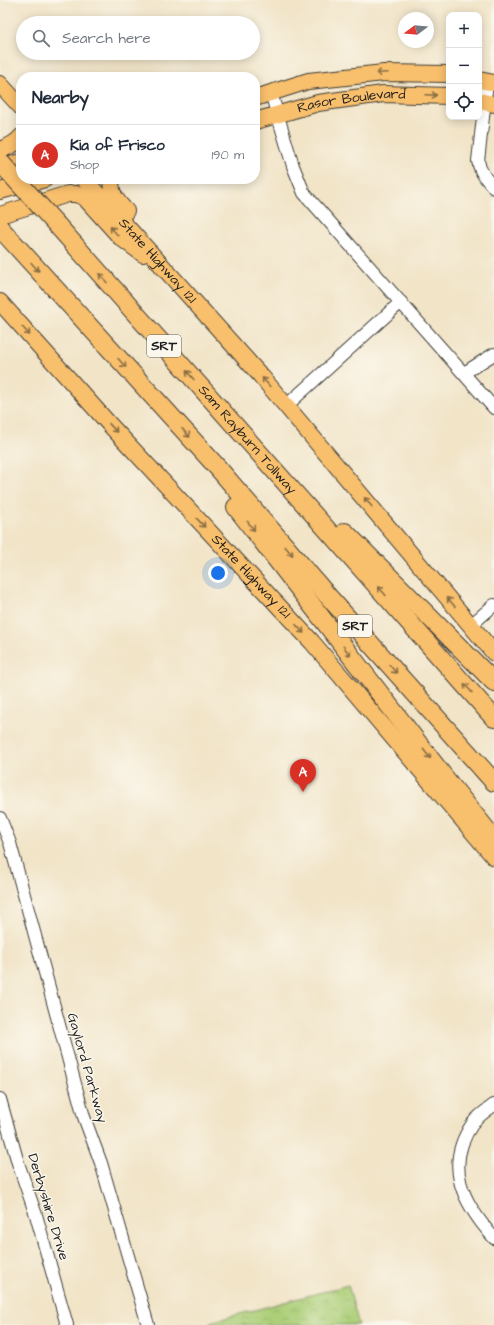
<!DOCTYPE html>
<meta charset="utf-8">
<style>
:root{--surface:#fff;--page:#f6f6f7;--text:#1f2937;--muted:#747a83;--line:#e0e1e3;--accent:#d93025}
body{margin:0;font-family:"Architects Daughter",sans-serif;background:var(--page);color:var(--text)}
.controls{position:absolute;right:12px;top:12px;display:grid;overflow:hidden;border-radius:8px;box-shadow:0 2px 10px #0003}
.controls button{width:36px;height:36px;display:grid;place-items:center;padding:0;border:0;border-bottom:1px solid var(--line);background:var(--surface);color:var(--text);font:20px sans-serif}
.compass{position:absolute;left:398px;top:12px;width:36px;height:36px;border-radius:50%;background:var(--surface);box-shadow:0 2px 10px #0003;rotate:254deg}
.you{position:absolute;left:218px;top:573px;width:14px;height:14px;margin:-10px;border:3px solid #fff;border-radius:50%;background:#1a73e8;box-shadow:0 0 0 6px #1a73e833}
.badge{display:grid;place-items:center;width:26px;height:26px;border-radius:50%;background:var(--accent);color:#fff;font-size:13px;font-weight:700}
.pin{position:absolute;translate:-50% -33px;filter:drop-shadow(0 1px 2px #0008)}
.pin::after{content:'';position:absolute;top:21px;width:14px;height:12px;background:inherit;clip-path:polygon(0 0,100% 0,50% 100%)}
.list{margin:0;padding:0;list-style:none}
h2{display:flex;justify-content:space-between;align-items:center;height:52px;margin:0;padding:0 16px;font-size:17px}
h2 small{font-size:13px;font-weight:400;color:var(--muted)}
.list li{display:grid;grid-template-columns:26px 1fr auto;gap:12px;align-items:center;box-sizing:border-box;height:60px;padding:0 16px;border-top:1px solid var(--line)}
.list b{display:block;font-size:15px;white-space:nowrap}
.list p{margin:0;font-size:13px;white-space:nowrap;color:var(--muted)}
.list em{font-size:13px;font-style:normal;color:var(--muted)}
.icon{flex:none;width:22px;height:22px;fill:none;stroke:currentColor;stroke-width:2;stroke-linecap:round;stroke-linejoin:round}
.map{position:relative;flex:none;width:494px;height:1325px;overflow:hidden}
.search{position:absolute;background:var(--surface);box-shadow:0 2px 10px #0003;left:16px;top:16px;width:244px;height:44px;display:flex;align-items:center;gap:10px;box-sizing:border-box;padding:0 14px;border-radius:22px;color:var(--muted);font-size:15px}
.panel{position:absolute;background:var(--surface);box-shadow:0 2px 10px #0003;left:16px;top:72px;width:244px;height:112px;border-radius:16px}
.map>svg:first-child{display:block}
</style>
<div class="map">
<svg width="494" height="1325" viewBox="0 0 494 1325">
<defs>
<pattern id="park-crowns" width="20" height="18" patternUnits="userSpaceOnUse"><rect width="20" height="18" fill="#accf78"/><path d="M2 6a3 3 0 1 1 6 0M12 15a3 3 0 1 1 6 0" fill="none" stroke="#93b167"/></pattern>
</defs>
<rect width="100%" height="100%" fill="#fbf7ec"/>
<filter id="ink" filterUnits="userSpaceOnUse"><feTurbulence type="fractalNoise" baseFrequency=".025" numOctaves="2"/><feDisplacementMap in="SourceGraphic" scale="8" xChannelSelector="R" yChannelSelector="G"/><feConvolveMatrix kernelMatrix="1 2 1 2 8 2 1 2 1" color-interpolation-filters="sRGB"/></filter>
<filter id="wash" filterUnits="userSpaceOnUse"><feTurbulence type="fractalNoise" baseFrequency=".012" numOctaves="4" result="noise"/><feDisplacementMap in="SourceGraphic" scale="16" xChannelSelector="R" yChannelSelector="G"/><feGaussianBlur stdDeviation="0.9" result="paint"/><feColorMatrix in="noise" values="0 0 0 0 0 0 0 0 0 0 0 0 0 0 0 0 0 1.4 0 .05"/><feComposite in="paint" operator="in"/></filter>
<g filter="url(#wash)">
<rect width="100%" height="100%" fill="#f1e4c7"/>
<path fill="url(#park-crowns)" stroke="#64764a" d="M348,1285l11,40h-149v-3z"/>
</g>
<g filter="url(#ink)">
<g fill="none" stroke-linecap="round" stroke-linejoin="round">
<defs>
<path id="minor" d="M487,82l-9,79c2,11 8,18 16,27
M271,93l22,73 11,27 190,215
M464,373l30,-19
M286,406l115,-104
M470,626l24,-21
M0,818l10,25 74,274 17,46 47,162
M0,1099l18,64 18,52 31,110
M494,1105c-7,5 -16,11 -21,18 -30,43 -10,80 21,115"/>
<g id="major">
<path d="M479,80l15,3"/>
<path d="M0,84l21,23"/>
<path d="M255,98l53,-17 76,-8 65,1"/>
<path d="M479,101l15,3"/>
<path id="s1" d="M255,121l63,-18 65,-9 66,2"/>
<path d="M0,150c8,-3 16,-6 21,-13"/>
<path d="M0,168l21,-6"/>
<path id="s2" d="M84,179l177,197 233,277"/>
<path d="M112,179c-3,13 5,23 14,32"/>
<path d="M0,191l45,-12"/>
<path d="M0,215l68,-21h8l8,3 36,40 23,17"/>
<path id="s3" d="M0,302l110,123 202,217 182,215"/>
</g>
<g id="highway">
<path id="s4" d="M57,225l437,493"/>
<path d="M0,228l218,240 109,127 167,187"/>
<path d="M236,507l209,271 49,61"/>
<path d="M345,532l149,150"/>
</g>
</defs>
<use href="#minor" stroke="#3c3a36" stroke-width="14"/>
<use href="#major" stroke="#3c3a36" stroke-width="18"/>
<use href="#highway" stroke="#3c3a36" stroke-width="20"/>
<use href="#minor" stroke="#fff" stroke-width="12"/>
<use href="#major" stroke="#f8bf6c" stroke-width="16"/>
<use href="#highway" stroke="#f8bf6c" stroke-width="18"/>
<defs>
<path id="highway-bridge" d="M0,162l57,63"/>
</defs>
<use href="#highway-bridge" stroke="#3c3a36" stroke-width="20" stroke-linecap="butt"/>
<use href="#highway-bridge" stroke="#f8bf6c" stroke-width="18"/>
</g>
<defs><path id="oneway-shaft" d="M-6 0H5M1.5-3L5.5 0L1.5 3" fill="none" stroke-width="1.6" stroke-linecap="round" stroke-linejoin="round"/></defs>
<g stroke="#8a6e44">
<use href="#oneway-shaft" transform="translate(382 73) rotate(177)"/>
<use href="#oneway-shaft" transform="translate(431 95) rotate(2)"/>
<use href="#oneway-shaft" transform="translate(114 231) rotate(-131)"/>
<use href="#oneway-shaft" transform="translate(35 267) rotate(48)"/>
<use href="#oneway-shaft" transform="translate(103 278) rotate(-131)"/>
<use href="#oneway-shaft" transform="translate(26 331) rotate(48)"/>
<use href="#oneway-shaft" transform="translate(122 363) rotate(48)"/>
<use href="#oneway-shaft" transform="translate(190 375) rotate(-131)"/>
<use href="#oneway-shaft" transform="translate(266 382) rotate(-130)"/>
<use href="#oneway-shaft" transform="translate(113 428) rotate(47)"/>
<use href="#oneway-shaft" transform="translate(186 433) rotate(48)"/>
<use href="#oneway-shaft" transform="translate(368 502) rotate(-130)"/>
<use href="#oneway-shaft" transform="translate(201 523) rotate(47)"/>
<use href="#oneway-shaft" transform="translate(251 526) rotate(52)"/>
<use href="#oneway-shaft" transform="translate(289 551) rotate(49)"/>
<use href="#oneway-shaft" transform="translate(382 591) rotate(-132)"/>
<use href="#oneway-shaft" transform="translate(451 602) rotate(-130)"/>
<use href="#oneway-shaft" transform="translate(300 629) rotate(47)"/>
<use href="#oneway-shaft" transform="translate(347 651) rotate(52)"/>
<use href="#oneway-shaft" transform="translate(393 669) rotate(48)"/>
<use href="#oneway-shaft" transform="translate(468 688) rotate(-132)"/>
<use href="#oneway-shaft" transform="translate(427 754) rotate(52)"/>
</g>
</g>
<g text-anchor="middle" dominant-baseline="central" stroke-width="3" stroke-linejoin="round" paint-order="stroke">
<g fill="#fbf7ec" stroke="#5f5e5a" stroke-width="1">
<rect x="147" y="335" width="34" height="22" rx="3"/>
<rect x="338" y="615" width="34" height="22" rx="3"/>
</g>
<g font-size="13" font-weight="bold" fill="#1c1c1c">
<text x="164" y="346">SRT</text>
<text x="355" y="626">SRT</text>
</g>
<g font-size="14" fill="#1c1c1c" stroke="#fbf7ec">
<text stroke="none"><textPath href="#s1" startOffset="99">Rasor Boulevard</textPath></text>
<text stroke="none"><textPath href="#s2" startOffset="110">State Highway 121</textPath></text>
<text stroke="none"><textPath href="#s4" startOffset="287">Sam Rayburn Tollway</textPath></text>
<text stroke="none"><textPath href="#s3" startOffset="372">State Highway 121</textPath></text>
<text transform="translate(87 1068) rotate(74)">Gaylord Parkway</text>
<text transform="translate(48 1207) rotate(73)">Derbyshire Drive</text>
</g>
</g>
</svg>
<div class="controls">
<button>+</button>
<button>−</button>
<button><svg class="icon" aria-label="locate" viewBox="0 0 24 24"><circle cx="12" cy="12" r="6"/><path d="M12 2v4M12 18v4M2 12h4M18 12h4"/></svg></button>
</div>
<svg class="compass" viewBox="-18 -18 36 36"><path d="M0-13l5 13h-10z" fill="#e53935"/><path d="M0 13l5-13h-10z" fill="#747a83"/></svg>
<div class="you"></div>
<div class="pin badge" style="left:303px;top:792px">A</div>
<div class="search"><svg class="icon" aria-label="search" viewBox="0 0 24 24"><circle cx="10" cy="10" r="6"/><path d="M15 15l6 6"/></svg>Search here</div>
<section class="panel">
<h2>Nearby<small></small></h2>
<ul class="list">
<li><span class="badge">A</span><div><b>Kia of Frisco</b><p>Shop</p></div><em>190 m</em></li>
</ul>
</section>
</div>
